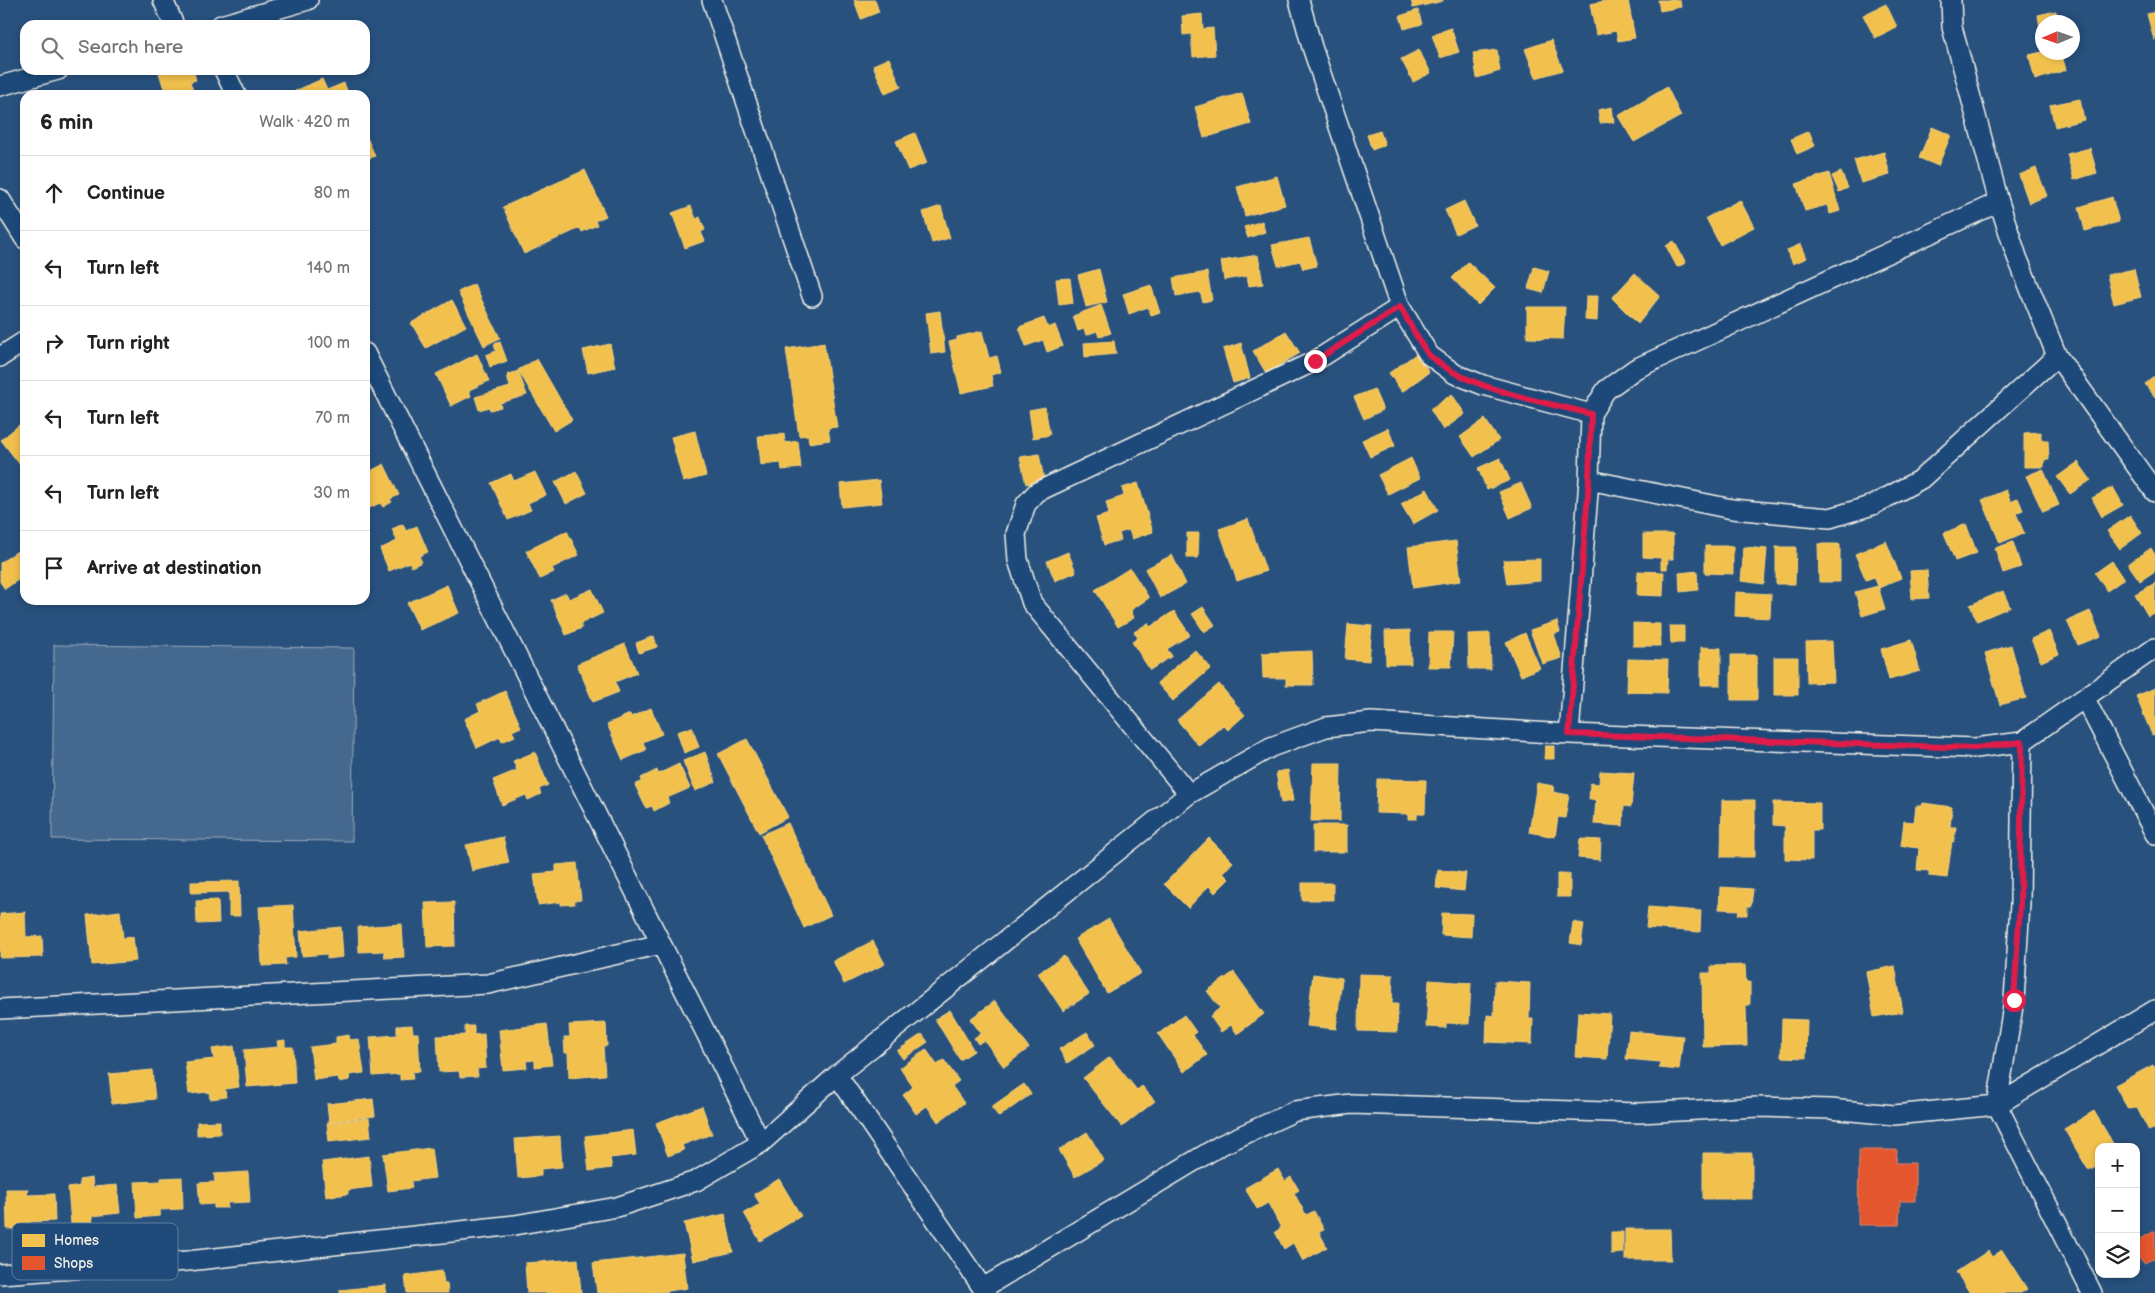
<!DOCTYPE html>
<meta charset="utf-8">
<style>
:root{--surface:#fff;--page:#f6f6f6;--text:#222;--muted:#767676;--line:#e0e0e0}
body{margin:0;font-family:"Balsamiq Sans",sans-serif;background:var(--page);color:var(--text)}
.controls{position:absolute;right:15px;bottom:15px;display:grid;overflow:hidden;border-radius:10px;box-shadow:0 2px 8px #0003}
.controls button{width:45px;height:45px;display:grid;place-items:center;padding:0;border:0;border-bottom:1px solid var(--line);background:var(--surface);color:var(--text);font:25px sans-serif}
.compass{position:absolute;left:2035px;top:15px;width:45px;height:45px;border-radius:50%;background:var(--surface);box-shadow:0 2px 8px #0003;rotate:268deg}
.stop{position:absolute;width:15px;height:15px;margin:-11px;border:4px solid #e11d48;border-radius:50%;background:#fff}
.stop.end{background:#e11d48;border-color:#fff;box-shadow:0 1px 5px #0008}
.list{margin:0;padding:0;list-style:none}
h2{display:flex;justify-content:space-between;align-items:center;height:65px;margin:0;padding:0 20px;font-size:21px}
h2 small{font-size:16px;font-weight:400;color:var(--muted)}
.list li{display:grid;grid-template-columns:32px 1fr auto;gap:15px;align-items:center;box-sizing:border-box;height:75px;padding:0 20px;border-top:1px solid var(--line)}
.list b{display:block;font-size:19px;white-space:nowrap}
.list em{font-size:16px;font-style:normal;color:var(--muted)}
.icon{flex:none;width:28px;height:28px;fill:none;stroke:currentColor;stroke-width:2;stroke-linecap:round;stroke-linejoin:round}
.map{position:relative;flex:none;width:2155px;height:1293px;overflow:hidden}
.search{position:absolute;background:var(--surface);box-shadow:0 2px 8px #0003;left:20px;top:20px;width:350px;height:55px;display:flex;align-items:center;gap:12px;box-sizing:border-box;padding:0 18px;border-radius:15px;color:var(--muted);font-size:19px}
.panel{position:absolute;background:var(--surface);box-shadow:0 2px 8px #0003;left:20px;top:90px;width:350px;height:515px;border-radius:15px}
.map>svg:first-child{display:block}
</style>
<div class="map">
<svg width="2155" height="1293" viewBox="0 0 2155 1293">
<rect width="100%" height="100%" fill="#28517e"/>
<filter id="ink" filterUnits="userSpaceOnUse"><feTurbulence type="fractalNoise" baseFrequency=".02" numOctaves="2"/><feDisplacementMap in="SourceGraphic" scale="10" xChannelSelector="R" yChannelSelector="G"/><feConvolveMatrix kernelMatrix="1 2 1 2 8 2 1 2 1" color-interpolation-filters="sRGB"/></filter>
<g filter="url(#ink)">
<path fill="#45688e" stroke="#9cacbb" d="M54,645l300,3 -2,193 -300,-2z"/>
<path fill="#f2c14e" stroke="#f3cf7c" d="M854,0h21l4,12 -18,7z
M1411,0h32v1l-30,7z
M1610,0h18l7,38 -17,3 -2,-10 -20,4 -6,-31z
M1658,0h22l1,7 -21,4z
M1886,4l11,23 -22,11 -12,-23z
M1418,10l4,14 -18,5 -4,-13z
M2056,11l2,11h-16v5l-2,1 -2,-13z
M2155,12v28h-1l-7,-26z
M1202,14l1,15 10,-1 2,27 -22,2 -2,-23 -8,1 -1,-19z
M311,20l1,5 9,-4 2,4h-27z
M1451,28l8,24 -19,6 -8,-23z
M1551,40l12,30 -27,8 -11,-29z
M1419,50l12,23 -18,9 -12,-23z
M1497,50l3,21 -23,7 -4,-25z
M2042,52h19l5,18 -31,10 -6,-25z
M889,58l12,29 -16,7 -12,-29z
M167,70h26l3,10 -6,2 5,13h-29l-7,-22z
M322,79l5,11 17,-7 5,12h-52l-2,-4z
M1667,87l14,29 -47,26 -16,-26z
M1242,93l9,31 -47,14 -9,-31z
M2080,99l4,21 -29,7 -5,-22z
M1612,107l2,15 -14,1 -2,-13z
M1932,127l19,8 -13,31 -19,-8z
M1380,131l5,14 -13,5 -5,-15z
M1809,131l6,15 -18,8 -6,-15z
M365,133l10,23 -10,4z
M915,133l12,30 -19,7 -12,-29z
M2090,148l7,25 -23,7 -7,-26z
M1884,152l6,23 -29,8 -7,-23z
M2036,168l11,28 -18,7 -10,-28z
M585,170l21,46 -11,5 2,4 -15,7 -2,-4 -56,26 -21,-47z
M1841,172l7,16 -9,4 -7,-16z
M1829,173l11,38 -10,3 -3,-9 -22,6 -9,-27z
M1277,176l8,29 -40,11 -8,-29z
M2112,197l7,25 -34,9 -6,-24z
M1740,200l14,27 -34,18 -14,-27z
M1464,201l11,24 -19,9 -11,-24z
M691,206l5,13 4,-2 5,13 -4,2 4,9 -20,7 -13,-35z
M941,206l9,32 -18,5 -9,-31z
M1262,221l3,11 -17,6 -4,-11z
M1309,238l8,28 -14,3 -3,-8 -22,5 -6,-21z
M1674,241l12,22 -9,4 -11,-21z
M1801,244l6,14 -14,6 -6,-14z
M1258,255l5,29 -14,2 -2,-10 -23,4 -3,-19z
M1468,262l27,26 -17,17 -26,-27z
M1534,267l15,4 -6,22 -15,-4z
M1099,269l8,33 -21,5 -8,-32z
M2134,269l7,28 -27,7 -7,-29z
M1207,272l5,28 -9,2 -3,-10 -24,4 -3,-18z
M1635,273l25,23 -22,28 -26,-26z
M1070,278l3,25 -14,2 -3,-26z
M474,284l26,54 -16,8 -26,-54z
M1151,285l9,28 -9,3 -3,-9 -19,7 -6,-20z
M1586,296h12l-1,25 -12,-1z
M452,300l14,26 -40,22 -15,-25z
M1101,305l10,28 -12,4 -2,-6 -11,4 -2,-6 -6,2 -5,-15z
M1527,307h38l-2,32 -36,-1z
M940,311l5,41 -14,2 -5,-41z
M1044,318l4,10 7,-3 8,21 -16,6 -4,-12 -17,6 -7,-19z
M982,331l7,27 8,-2 4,16 -10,3 2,11 -32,7 -12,-51 8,-2v-3z
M1286,331l14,22 -34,20 -13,-22z
M1114,341l2,13 -31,3 -1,-14z
M500,342l7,19 -17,6 -4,-12 10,-4 -2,-7z
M824,343l13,84 -9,1 2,12 -21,3 -1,-8 -9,1 -13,-87z
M1241,343l9,35 -17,5 -10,-34z
M610,344l5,23 -27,6 -5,-23z
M477,354l12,27 -20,9 2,6 -20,10 -15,-32z
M1416,354l13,18 -27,20 -13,-19z
M537,359l35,61 -18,11 -36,-61z
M518,371l9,24 -27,8 1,4 -11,3 -1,-3 -10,3 -4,-13 35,-10 -3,-12z
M2155,376v21l-10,-13z
M1374,389l9,21 -19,9 -10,-22z
M1452,394l13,20 -22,16 -13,-21z
M1045,407l5,28 -17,3 -4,-28z
M1485,419l14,21 -25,17 -14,-20z
M19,425l6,9v29l-4,3 -20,-26z
M1388,428l7,18 -25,11 -8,-17z
M695,431l11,45 -23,6 -12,-45z
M2041,432v8h7l1,20h-5v7h-20v-34z
M784,434l1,9 13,-2 3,27 -19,2 -1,-7 -20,2 -3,-29z
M1039,454l5,25 -18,5 -6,-27z
M1411,458l9,20 -32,16 -10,-19z
M1500,458l10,22 -23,10 -9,-22z
M2078,462l13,18 -21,14 -13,-17z
M384,464l15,31 -9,4 2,3 -9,5 -3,-4 -15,7v-36z
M2043,469l16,36 -16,7 -17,-36z
M576,471l11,22 -21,11 -11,-22z
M535,472l11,23 -18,8 3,7 -23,10 -17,-37 20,-9 3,7z
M879,480l3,23 -40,4 -2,-23z
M1138,483l15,49 -21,7 -3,-9 -10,3 2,7 -17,5 -8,-27 13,-4 -3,-12 18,-6 -2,-8z
M1521,483l11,25 -22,10 -11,-26z
M2113,487l10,18 -21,12 -10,-19z
M1427,489l11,21 -25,14 -12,-20z
M2006,490l5,12 7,-4 5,12 -7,3 8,20 -24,10 -18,-43z
M2130,515l12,18 -22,16 -13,-18z
M1248,519l18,52 -29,10 -18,-52z
M403,524l3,7 11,-5 11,26 -9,4 3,6 -11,5 -1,-5 -21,9 -9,-22 17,-8 -5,-12z
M1966,524l11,29 -22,8 -11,-28z
M567,531l12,24 -27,13 2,4 -14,7 -14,-28z
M1187,533h12l-1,25h-11z
M1643,534h30v25h-5l-1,10h-6v-11l-18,-1z
M1456,541l5,40 -48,7 -5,-41z
M1886,541l15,37 -22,10 -5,-11 -8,3 -11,-26z
M2013,542l8,25 -18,6 -8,-25z
M1818,544h22v38h-21z
M1705,546h28v28l-28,-1z
M1744,547l23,2 -3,35 -23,-3z
M1776,547h20l-1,37h-19z
M2151,548l4,7v16l-15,10 -12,-17z
M19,550l6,8v17l-20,14 -5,-7v-19z
M1068,552l8,20 -21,9 -8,-20z
M1172,555l14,29 -26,14 -15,-29z
M1540,559v22l-33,3 -4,-24z
M2112,561l12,18 -17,12 -12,-18z
M1130,568l19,30 -18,12 3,8 -16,9 -23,-37z
M1927,570l2,28 -17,1 -2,-28z
M1638,571l26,1 -1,24 -26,-1z
M1697,571l1,19 -18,2 -1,-19z
M2155,583v29l-7,4 -13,-22z
M447,585l12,28 -39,17 -13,-27z
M1878,586l7,23 -23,7 -7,-24z
M592,589l11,24 -23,11 2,4 -16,7 -15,-35 15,-7 3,6z
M2003,591l7,16 -33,14 -7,-16z
M1736,592l35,2 -1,24 -35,-2z
M1203,607l12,18 -11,7 -12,-18z
M1174,611l16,24 -23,14 5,7 -22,14 -18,-28 6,-4 -4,-6 14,-9 2,4z
M2090,611l11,25 -23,9 -11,-24z
M1557,621l3,11 -6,2 8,24 -20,6 -12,-34z
M1633,623l27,1v22h-27z
M1348,624l24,2 -3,35 -24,-2z
M1670,626h14v17h-13z
M1410,630l1,34h-25l-1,-33z
M2049,631l10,23 -18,8 -10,-23z
M1429,632h24l-2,35h-23z
M1490,633l1,36h-22l-1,-35z
M1525,633l15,35 -19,8 -15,-34z
M654,636l3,11 -18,6 -3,-10z
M1911,640l9,31 -31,9 -8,-31z
M1832,641l2,41 -27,1 -1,-41z
M625,644l12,29 -22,9 4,10 -26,10 -16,-38z
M2011,645l15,53 -26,7 -15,-52z
M1701,647l20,1v37h-20z
M1195,650l16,18 -38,33 -16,-18z
M1312,651l1,34h-27v-7h-23l-1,-25z
M1731,655h26v45h-26z
M1774,657h24v38h-24z
M1628,659l40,1 -1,33 -40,-1z
M1219,684l26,31 -17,15 -5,-5 -24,21 -22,-26z
M2155,688v46l-3,1 -16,-39z
M505,691l16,36 -9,4 3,5 -13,6 -2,-5 -23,11 -13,-29 16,-8 -3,-7z
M651,708l11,26 -19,8 3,8 -23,10 -16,-36 23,-10 1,3z
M692,727l7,20 -15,6 -7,-21z
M747,739l41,78 -29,16 -41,-79z
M1545,746h9v13h-10z
M535,752l13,33 -9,4 2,5 -13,6 -2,-5 -24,10 -9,-25 24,-10 -4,-9z
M705,752l11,30 -21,9 -12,-30z
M1313,763h28l-1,58h-29z
M679,764l11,24 -23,10 2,5 -15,8 -2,-5 -6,2 -11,-23 7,-4 -1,-3 16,-8 1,4z
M1288,770l5,31 -12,2 -5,-31z
M1600,771l34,2 -3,34 -7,-1 -1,20 -29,-2 2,-24h-7l1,-17 9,1z
M1377,779l49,1 -1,34h-8v5h-9v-5l-32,-1z
M1537,783l17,3 -1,6 16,3 -4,23 -7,-1 -3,20 -26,-5z
M1722,800h33v57h-34z
M1773,802l47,1v27h-8v30l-27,-1v-33l-12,-1z
M1923,803l29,4 -2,20h6l-2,15 -2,-1 -5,37 -18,-2v-5l-12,-1 2,-22 -18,-2 3,-25 10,1 2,-16h6z
M788,823l43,92 -27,13 -43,-93z
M1313,825h34v27h-34z
M503,837l6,26 -37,8 -6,-26z
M1209,838l24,24 -10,11 6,6 -14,14 -6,-7 -21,22 -24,-24z
M1580,839l21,1 -1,20 -22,-2z
M577,863l4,37 -7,1 1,3 -14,1v-3l-23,3 -4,-31 22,-2v-7z
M1438,870l28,3 -2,18 -28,-3z
M1557,874h13v23h-13z
M239,881l1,35h-11v-24l-38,1v-11z
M1302,883h31v17h-31z
M1720,887l33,2 -2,17h-4v9h-9l1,-5 -20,-1z
M218,900l1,23 -22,1 -1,-23z
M454,902l1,44 -28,1 -2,-44z
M293,905l3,52 -11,1 1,7 -24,1 -3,-59z
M1648,907l53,4 -1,21 -54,-4z
M120,911l3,27 10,-1 3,24 -44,4 -5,-50z
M25,912l1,25 16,-1 1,21 -43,1v-44z
M1442,913l30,1 -1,23 -30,-2z
M1109,919l32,54 -34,20 -32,-54z
M1573,922l11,2 -3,21 -11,-2z
M402,924l2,33 -19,1 -1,-7 -25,1 -1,-25z
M341,927l2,30 -16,2v-5l-25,2 -2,-25z
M873,941l12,23 -41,20 -11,-23z
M1064,956l25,38 -26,17 -25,-38z
M1745,965l1,17h4v23h-4l1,41 -44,1 -1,-74h9v-7z
M1895,966l8,46 -29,5 -8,-45z
M1234,972l30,42 -27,20 -6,-9 -10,7 -11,-16 10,-8 -13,-17z
M1313,974l29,4 -6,51 -29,-3z
M1359,974l34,1 -1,29h6l-1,28 -39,-1z
M1429,980l42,3 -2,41 -23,-1v5l-20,-1z
M1495,981l35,2 -1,36h4l-1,25 -46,-2 1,-27 7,1z
M995,1001l34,47 -25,19 -20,-27 -6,4 -4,-6 7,-5 -11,-14z
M950,1010l24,41 -14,9 -25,-41z
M1578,1012l32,2 -3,45 -32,-2z
M1184,1015l12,17 -3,3 14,20 -23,17 -26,-38z
M1782,1019l25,1 -1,38 -25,-1z
M606,1023l1,23h-4l2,29 -36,3 -1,-25h-3l-1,-16h6l-1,-12z
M547,1024l5,41 -17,2v-7l-9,1 1,7 -24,2 -4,-40z
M412,1025l1,8h5l2,38 -8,1 1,7 -13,1v-6l-27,2 -3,-39 27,-2v-9z
M465,1026h9v9l10,-1 2,34 -9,1 1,7 -18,1 -1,-6 -20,1 -2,-36 28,-1z
M1629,1031l54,5 -4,34 -20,-2 1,-6 -34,-3z
M1087,1032l8,13 -28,18 -8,-14z
M922,1034l6,8 -25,17 -6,-8z
M349,1035l1,5 9,-1 5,34 -15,2 1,5 -11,2 -1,-5 -24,3 -4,-33 26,-3v-7z
M285,1040v7h8l2,36 -48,4 -3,-37 34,-3 -1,-6z
M234,1046l5,41 -14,2 1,8 -16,2 -1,-7 -20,2 -4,-32 29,-3 -2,-10z
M926,1049l11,16 7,-5 15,21 -7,5 12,17 -26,19 -11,-16 -11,8 -13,-19 10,-8 -13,-19z
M1110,1057l27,33 5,-4 13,15 -33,26 -39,-49z
M2153,1065l2,3v60l-6,3 -12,-23 -9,1 -13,-24z
M152,1070l3,29 -43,5 -3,-30z
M1024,1084l7,10 -32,23 -8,-10z
M373,1099l2,17 -46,6 -2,-18z
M702,1106l10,28 -30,11 2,5 -16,6 -12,-33z
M2094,1111l21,36h-16v18l-10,6 -25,-42z
M369,1118l2,19 -42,5 -2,-19z
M220,1121v13l-23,1v-13z
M633,1130l3,25 -26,3 2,10 -23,3 -4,-35z
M1087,1132l17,28 -29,17 -16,-27z
M560,1136l2,31 -21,2v7l-23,2 -3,-39z
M431,1148l4,30 -24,3 1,7 -24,3 -5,-37z
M1703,1153h49v46h-49z
M369,1156l3,31 -24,3v4l-22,3 -4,-35z
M1278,1169l7,12 6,-4 8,13 -5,3 12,22 8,-4 10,19 -5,2 8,15 -24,14 -10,-18 -9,6 -9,-17 6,-4 -13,-25 -11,6 -12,-21z
M248,1172l2,30 -23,1 1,5h-14v-4l-14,1 -2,-22 17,-1 -1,-8z
M182,1177l1,32 -23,1v6l-23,2 -2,-36 26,-1v-3z
M92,1178l1,9 24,-2 3,28 -28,3 1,6 -22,2 -3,-36 12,-2 -1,-6z
M779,1179l22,37 -41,25 -16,-28 16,-9 -6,-10z
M6,1189h22l-1,6 27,-1 1,27 -25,1 1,7h-24z
M725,1214l8,38 -40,9 -9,-38z
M1625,1229h45l1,31h-46z
M1611,1232h12v21l-12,1z
M2002,1250l25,39 -6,4h-51l-14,-21 32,-21 4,6z
M683,1253l4,35 -30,5h-60l-4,-30z
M578,1259l3,34h-54l-2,-30z
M442,1271l2,12h3l1,10h-41l-2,-17z
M386,1285v8h-46v-3z"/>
<path fill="#e4572e" stroke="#e98566" d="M1859,1150h38l-1,13h19v38h-15l-1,24h-41z
M2155,1231v27l-11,5 -5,-5 -3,1v-18z"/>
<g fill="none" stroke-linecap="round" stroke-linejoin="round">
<defs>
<path id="minor" d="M163,0l11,25
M712,0l100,296
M1299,0l13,47 88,260 29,48 26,19 28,11 108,29
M1951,0l1,27 47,175 18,55 40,99 98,136
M221,25l87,-25
M224,70l12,25
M0,86l58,-16
M0,199l25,40
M365,353l396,790
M0,357l25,-16
M1589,480l143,29 98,9 43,-13 48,-26 136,-123
M2085,699l70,135
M1569,734l20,-254 2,-66 15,-24 29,-21 364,-167
M2022,742l-2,162 -6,96 -17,105 95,188
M1189,794l-157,-191 -14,-43 -2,-26 10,-30 11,-12 278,-131 85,-54
M0,1009l488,-25 173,-40
M837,1075l149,218
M0,1274l188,-13 327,-36 102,-18 79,-26 65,-38 76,-68 352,-281 82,-47 55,-20 45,-5 198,12 406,14 47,-6 133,-94
M983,1288l238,-143 74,-34 56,-7 288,9 119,-6 72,2 64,6 103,-10 158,-95"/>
</defs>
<use href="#minor" stroke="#f4f1e8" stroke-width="22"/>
<use href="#minor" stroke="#1f4a7a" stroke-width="19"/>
</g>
</g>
<g fill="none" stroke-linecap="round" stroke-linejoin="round" filter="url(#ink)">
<path stroke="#e11d48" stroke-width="6" d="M1315,361l85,-54c8,12 21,40 30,49 38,34 112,45 161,58l-2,66 -20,254 406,14 47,-6 -2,162 -6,96"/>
</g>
<rect x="12" y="1223" width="166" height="57" rx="8" fill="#1f4a7a" stroke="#5f7c9b" stroke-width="1"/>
<rect x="22" y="1234" width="23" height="13" fill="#f2c14e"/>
<rect x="22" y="1256" width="23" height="14" fill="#e4572e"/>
<g font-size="14" fill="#f4f1e8">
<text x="54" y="1245">Homes</text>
<text x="54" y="1268">Shops</text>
</g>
</svg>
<div class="controls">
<button>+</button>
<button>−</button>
<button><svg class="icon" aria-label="layers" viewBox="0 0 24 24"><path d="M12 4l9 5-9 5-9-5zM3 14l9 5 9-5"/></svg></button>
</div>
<svg class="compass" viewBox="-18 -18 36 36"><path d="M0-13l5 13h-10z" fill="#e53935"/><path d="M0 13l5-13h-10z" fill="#767676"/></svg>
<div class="stop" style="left:2014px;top:1000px"></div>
<div class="stop end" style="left:1315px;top:361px"></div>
<div class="search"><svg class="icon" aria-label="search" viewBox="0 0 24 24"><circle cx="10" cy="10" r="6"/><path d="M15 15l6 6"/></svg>Search here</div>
<section class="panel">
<h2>6 min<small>Walk · 420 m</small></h2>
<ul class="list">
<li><svg class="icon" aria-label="ahead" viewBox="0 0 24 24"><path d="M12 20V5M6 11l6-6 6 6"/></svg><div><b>Continue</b></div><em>80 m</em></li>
<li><svg class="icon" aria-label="left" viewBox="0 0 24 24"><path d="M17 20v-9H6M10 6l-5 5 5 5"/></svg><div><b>Turn left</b></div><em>140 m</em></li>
<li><svg class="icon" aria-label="right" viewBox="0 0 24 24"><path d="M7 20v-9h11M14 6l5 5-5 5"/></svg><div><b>Turn right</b></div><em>100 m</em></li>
<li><svg class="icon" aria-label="left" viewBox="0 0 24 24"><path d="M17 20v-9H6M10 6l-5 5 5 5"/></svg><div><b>Turn left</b></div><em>70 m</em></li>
<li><svg class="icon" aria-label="left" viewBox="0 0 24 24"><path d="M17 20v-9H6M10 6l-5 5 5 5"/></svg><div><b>Turn left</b></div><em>30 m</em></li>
<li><svg class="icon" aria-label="arrive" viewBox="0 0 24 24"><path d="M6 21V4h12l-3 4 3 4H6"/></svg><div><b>Arrive at destination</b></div></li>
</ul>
</section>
</div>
